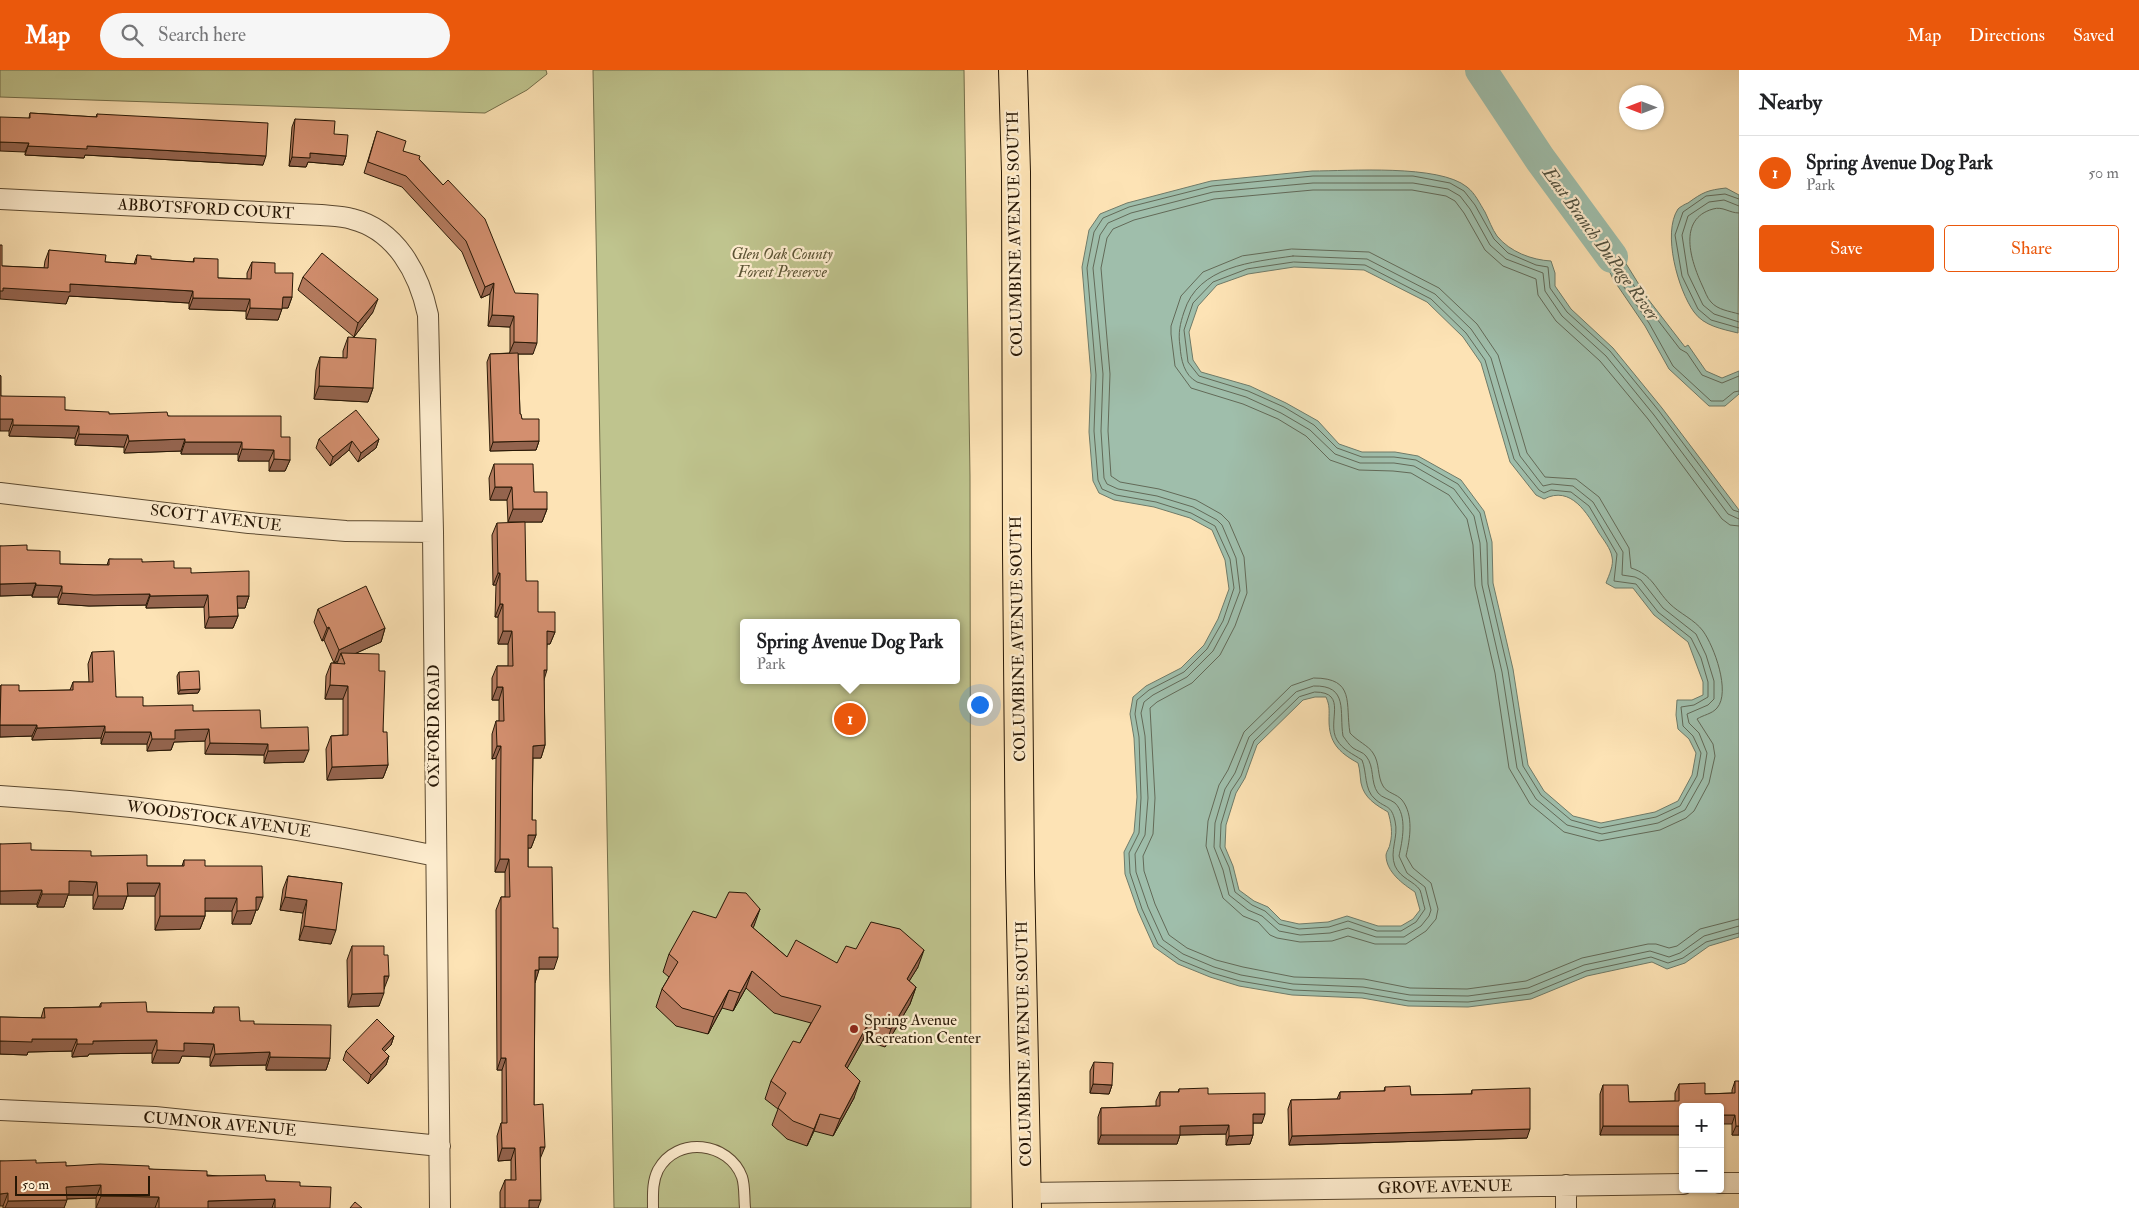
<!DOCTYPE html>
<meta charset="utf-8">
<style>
:root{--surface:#fff;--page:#f6f6f6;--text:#202124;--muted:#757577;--line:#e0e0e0;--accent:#ea580c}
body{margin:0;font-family:"IM FELL Double Pica",serif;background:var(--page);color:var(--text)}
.controls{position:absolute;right:15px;bottom:15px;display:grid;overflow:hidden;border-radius:5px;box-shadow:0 1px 4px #0004}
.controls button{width:45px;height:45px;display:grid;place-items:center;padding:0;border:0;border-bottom:1px solid var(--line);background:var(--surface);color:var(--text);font:25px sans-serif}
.compass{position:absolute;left:1619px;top:15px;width:45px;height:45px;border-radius:50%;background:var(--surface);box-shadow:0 1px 4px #0004;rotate:270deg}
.scale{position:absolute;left:15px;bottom:12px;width:135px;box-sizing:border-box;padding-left:5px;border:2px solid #271705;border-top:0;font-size:14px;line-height:18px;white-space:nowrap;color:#271705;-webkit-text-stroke:4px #feedcf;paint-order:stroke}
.you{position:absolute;left:979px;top:634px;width:18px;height:18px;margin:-12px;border:4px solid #fff;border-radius:50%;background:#1a73e8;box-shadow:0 0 0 8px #1a73e833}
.badge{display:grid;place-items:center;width:32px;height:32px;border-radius:50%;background:var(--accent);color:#fff;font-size:16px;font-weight:700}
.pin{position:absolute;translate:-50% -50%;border:2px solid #fff;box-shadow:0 1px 5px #0006}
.popup{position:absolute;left:740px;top:549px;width:220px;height:65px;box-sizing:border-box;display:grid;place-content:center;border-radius:5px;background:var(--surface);filter:drop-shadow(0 1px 4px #0005);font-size:16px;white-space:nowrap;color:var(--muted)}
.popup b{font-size:19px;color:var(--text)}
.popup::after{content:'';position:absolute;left:50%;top:100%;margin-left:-10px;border:10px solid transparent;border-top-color:var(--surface)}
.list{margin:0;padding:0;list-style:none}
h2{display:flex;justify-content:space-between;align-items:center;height:65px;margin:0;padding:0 20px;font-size:21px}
h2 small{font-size:16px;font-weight:400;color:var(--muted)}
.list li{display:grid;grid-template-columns:32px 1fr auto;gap:15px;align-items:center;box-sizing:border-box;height:75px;padding:0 20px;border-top:1px solid var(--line)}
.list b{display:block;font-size:19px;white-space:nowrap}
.list p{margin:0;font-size:16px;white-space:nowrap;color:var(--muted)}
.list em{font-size:16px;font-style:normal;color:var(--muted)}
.actions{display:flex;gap:10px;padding:15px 20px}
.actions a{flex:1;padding:11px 0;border:1px solid var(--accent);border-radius:5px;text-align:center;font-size:18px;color:var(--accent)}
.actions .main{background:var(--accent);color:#fff}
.icon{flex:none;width:28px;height:28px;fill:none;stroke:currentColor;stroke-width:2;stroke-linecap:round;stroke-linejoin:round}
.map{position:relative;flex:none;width:1739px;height:1138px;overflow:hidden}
header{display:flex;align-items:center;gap:30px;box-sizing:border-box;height:70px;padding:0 25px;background:var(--accent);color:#fff}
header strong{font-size:24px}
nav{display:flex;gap:28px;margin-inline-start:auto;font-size:18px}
.search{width:350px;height:45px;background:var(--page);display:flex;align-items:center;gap:12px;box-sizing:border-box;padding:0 18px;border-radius:28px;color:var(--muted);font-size:19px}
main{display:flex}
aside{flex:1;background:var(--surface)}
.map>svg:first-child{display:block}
</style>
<header>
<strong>Map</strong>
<div class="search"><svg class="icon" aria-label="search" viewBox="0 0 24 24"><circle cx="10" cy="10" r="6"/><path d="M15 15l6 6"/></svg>Search here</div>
<nav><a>Map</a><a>Directions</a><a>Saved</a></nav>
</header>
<main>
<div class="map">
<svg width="1739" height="1138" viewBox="0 0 1739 1138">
<rect width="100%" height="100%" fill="#fde3b5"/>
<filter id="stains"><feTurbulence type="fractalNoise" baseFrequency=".004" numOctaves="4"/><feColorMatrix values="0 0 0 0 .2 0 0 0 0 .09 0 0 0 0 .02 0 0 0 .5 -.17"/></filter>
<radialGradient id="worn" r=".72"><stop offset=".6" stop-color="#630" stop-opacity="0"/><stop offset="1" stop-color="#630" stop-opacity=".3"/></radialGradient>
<path fill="#bfc48e" stroke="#736e4a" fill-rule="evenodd" d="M0,0h546l1,4 -20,16 -42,23 -485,-16z
M593,0h371l6,406 1,732h-357zM744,553h212v57h-212z"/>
<path fill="#9fbeab" stroke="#6f7b69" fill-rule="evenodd" d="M1312,101c37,0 127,-7 155,16 8,6 13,17 18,25 4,8 7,17 12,24 13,16 35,24 54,25l4,12v13l16,23 42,39 49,60 77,102v427l-30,9 -24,17 -18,6 -15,-7 -65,14 -56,23 -63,8 -60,-1 -46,-8 -70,-3 -53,-9 -29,-9 -32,-13 -24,-17 -16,-36 -13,-37 -1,-22 10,-20 3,-35 -3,-59 -4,-24 3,-17 13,-11 35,-18 23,-23 14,-26 11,-30 -4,-29 -13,-30 -22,-12 -36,-11 -40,-7 -15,-7 -6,-12 -4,-49 2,-57 -9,-108 7,-37 11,-16 27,-11 84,-22zM1294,197l70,3 63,32 36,35 18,26 29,99 26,33 8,4c27,-14 43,14 55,34 4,6 12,16 13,24 2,8 -3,18 -6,26l9,5h18l21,27 34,27 15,40v13l-11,5h-15l-1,15 2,14 11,10 7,14 -4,22 -14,26 -23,11 -54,11 -28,-7 -29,-25 -16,-26 -15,-96 -20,-86 -1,-41 -8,-31 -23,-31 -43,-24 -23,-4h-33l-23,-8 -21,-23 -32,-18 -36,-17 -49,-14 -8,-12 -4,-28 9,-26 19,-21 31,-11zM1315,627h11c4,9 3,13 3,23 0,22 9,32 29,43 2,7 2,13 3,20 3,15 15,22 27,29 3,10 5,21 2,32 0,3 -4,8 -4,11 0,17 17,29 29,37l5,18 -7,9 -12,7h-23l-31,-10 -19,6 -29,2 -18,-4 -13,-13 -14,-6 -15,-11 -6,-24 -8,-19 1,-22 10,-32 9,-15 12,-33 46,-45z
M1726,118l13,7 -1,138c-16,-4 -34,-7 -44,-21 -16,-22 -32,-79 -16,-103 2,-2 7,-5 10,-6 15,-11 20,-13 38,-15z
M1585,149l35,35 28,45 37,48 3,-2 18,26 16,7 17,-7v23l-14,12h-16l-40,-37 -24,-43 -32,-47z"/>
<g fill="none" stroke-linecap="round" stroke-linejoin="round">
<path stroke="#636a58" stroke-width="1" d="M1739,129l-14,-5 -19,2 -23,16 -8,23 7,41 16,33 13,11 28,8
M1739,136l-15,-6 -15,2 -21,14 -6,19 6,39 15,31 11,9 25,8
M1739,143c-10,0 -16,-7 -26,-4 -36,10 -22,52 -11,76 3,6 5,13 9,17 7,8 18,9 28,12
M1292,179l77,3 70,36 38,36 21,31 29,98 18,24 31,2 23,18 30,51 2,20c22,7 24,21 39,36 9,9 25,16 33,27 11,15 28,61 14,77 -5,6 -14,7 -20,11l16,25 2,12 -6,27 -15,28 -8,7 -26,12 -61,11 -35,-9 -34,-28 -21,-36 -14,-95 -20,-87 -2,-41 -6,-26 -18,-24 -38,-22 -18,-2 -34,-1 -29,-10 -24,-24 -28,-17 -35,-15 -52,-16 -16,-22 -4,-32v-8l10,-30 22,-24 39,-16z
M1293,186l74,3 68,35 36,35 20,29 29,98 23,30 9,-2 21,2 20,16 30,50 -1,23 13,2 6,3 22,28 33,26 10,21 8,26v18l-6,6 -21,9 2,9 10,10 8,20 -4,25 -18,32 -27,13 -56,11 -35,-9 -31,-26 -19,-31 -15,-96 -20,-87 -2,-42 -6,-27 -20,-27 -40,-23 -20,-3h-34l-25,-9 -25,-24 -29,-17 -35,-16 -49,-15c-13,-7 -16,-22 -17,-36 -2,-13 0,-22 4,-34 14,-46 68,-50 109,-56z
M1294,192l71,3 66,34 35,34 19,27 29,99 25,31 5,3 7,-3 20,2 18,14 28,48 -3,27 22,3 22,28 33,26 10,20 7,24v15l-14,8 -13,2 2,19 10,10 8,17 -4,23 -17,30 -24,11 -56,11 -29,-8 -30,-25 -18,-29 -15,-96 -20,-86 -1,-41 -7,-30 -22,-29 -42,-24 -22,-3h-32l-25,-9 -23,-23 -30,-18 -36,-16 -49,-15 -11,-14 -4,-32 9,-27 20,-21 34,-13z
M1739,306l-17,7 -20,-8 -15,-22 -7,-4 -36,-47 -28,-45 -6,-6 -3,1 10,25 32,46 24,43 38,35h12l11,-9 5,-1
M1739,442l-6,-2 -74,-99 -49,-60 -43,-39 -17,-24 -2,-21 -12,-2 -28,-12 -14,-14 -19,-34 -11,-14 -14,-8 -37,-7h-100l-101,10 -83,21 -26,11 -9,14 -7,36 9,107 -2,56 4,49 4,9 14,6 40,7 35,11 24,13 15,33 4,29 -11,33 -16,28 -23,23 -35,18 -12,10 -2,14 4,23 2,61 -2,35 -10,20 1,20 12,36 16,35 22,16 32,13 28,8 53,9 70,3 46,8 59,1 62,-8 56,-23 65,-14 17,6 15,-5 23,-16 33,-9
M1739,449l-11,-5 -74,-99 -48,-59 -44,-40 -17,-25 -2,-18 -37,-14 -16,-14 -20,-36 -10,-13 -12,-7 -35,-6h-100l-100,9 -82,21 -23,10 -8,12 -7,33 10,106 -2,57 3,47 3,6 11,5 39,7 36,11 24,13 5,5 14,33 4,33 -12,32 -15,28 -26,26 -34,18 -9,7 -3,11 4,23 3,62 -3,37 -10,19 1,18 12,35 15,33 20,14 31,13 27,8 52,9 70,3 47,8 58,1 60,-8 56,-23 66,-14 19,6 11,-4 24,-17 35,-10
M1739,456l-9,-1 -8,-6 -74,-100 -48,-58 -44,-40 -18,-26 -2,-16 -33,-13 -18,-16 -21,-37 -9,-12 -9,-5 -34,-6h-99l-99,9 -80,21 -21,9 -6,9 -6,30 9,106 -2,57 3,45 9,6 39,7 37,11 25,14 8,8 15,35 3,36 -12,33 -15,29 -28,28 -35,19 -7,6 5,90 -2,36 -10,22 1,15 11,33 14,31 18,13 29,12 27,7 51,10 70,2 46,9 57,1 59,-8 56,-23 66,-14h8l13,4 8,-2 23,-17 39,-10
M1314,608c42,0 31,26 36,55 7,8 19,13 23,20 7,10 4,23 10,33 4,7 14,8 19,14 12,15 8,39 4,56l7,12 18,15 7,26 -2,10 -10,12 -20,13h-31l-27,-8 -16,5 -32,1 -23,-4 -7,-3 -12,-13 -15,-6 -20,-18 -17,-52 2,-25 11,-36 9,-15 16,-38 47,-46z
M1314,616c35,-1 25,26 29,50 3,4 6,9 10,12 4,3 10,4 13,8 9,11 4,26 12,37 4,5 12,6 17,10 13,13 7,39 4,53l8,17 18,14 6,23 -2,6 -8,10 -17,11h-28l-28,-9 -18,5 -30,2 -21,-4 -17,-15 -14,-6 -19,-15 -6,-25 -9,-23 1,-24 10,-34 10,-16 14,-36 47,-45z
M1315,622c34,0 11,30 22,48 6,10 16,14 25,20 5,12 2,30 13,39 11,10 16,5 20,22 4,16 -6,30 0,45 6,13 19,15 25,24 2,5 3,13 5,19l-9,13 -15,9h-24l-29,-10 -19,6 -30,2 -20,-5 -14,-13 -13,-6 -17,-13 -6,-25 -9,-20 1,-23 10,-33 10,-15 13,-35 45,-44z"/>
<path stroke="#9fbeab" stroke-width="32" d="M1481,0l59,89 72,98"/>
<defs>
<path id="service" d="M653,1138c0,-13 -1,-26 5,-38 19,-35 71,-28 84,7 3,9 2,21 3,31"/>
<path id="minor" d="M0,129l321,16c10,1 21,1 31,4 44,11 67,54 76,96l5,217 7,676
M0,423l249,30 97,8 87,1
M0,726c149,9 289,29 436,60
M0,1040l155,7 285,29
M1720,1113h19
M1566,1115v23
M1026,1123l657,-9"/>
<path id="primary" d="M1013,0l3,102 1,380 3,321 7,335"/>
</defs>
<use href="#service" stroke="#5c4a31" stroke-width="12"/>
<use href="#minor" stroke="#5c4a31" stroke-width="22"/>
<use href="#primary" stroke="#271705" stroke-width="30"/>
<use href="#service" stroke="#feedcf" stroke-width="10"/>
<use href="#minor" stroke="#feedcf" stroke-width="20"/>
<use href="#primary" stroke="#fde3b5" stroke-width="28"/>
</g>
<path fill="#b57b5f" stroke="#271705" d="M30,43l66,4 1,-3 166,51 -178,-10 -1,3 -59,-3 4,-37z
M295,49l39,15 12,22 -3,9 -35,-3 -2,5 -17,-1 3,-39z
M377,61l26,20 16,8 24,26 5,-5 85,174h-15l2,60 2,5 17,22 -3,9 -46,1 -3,-89 3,-8 20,-1v-26l-22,-1 2,-32 -9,4 -19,-46 -60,-65 -38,-14z
M49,180l56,12 29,2 3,-9 14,4 42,3 1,-4 24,20 29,1v-6l5,-11 23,11 17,24 -4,11h-6l-4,12 -32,-1v-8l-57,-2v-6l-120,-7 -3,8 -64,-38 42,2 1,-7z
M303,207l70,35 -19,25 -56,-47z
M348,267l25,51 -5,14 -54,-3 2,-29 4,-13 23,1v-7z
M1,326l64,14 44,4 59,2 113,21 9,23 -5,11h-16v-10h-31v-7h-57v-3l-57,2v-6l-49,-2v-7l-66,-2v-5z
M319,369h60l-3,9 -18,14 -9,-12 -19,16 -14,-18z
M494,394l40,28 13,17 -5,13h-34l-1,-22h-17l-1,-22z
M497,453l29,58 12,31 17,20 -5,12h-3l-3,35 1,66 -4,13h-8l-1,62 4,15 -5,13h-3v19l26,102h-15l-4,13 -1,123 6,53 -2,50h-38v-16l5,-12h6v-20l-13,1 -1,-25 4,-13h1v-53h-5l-1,-160 5,-13h4v-25h-10l1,-114 -4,1v-25l4,-13h3v-21h-7v-22l5,-12h11v-22h-10v-27h-3l1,-32h-3l-1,-50z
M0,476l27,4 33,14 47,1 2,-6 33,3 32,6 17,5 58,23 -4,12h-8l1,8 -5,12h-28l-1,-21 -58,1v-3l-57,1 -31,-2v-7h-26v-2l-32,1z
M318,539l67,19 -4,14 -27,12 25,17 4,61 5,33 -5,13 -56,2 -1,-31 5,-13 12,-1v-36h-18l1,-23 5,-13h6l1,-2 -4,2 -10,-23 -2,1 -8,-19z
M92,582l24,45 27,9 50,5 68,17 43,34 -40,1v-8l-59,-1v-13l-31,1 -3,8 -24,1v-7h-46v-6l-69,2v-4l-32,1v-50l1,-2 18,6 51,-1 3,-8h16l-1,-18z
M179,602l21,17 -2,4 -20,1 -1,-18z
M0,774l31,6 60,6 56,10h35l2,-6 21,6 53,44h-2l-5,14h-19v-13h-27v5l-5,13 -45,1v-34h-28l-4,13h-30v-14h-25l-4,12h-27v-3h-37z
M288,806l54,7 -11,61 -32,-4 4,-27 -23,-3 3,-21z
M716,848l37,10 34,29 50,6 81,4 -9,14 7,6 -6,17 -25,43 -22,-7 -16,28 7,30 -21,38 -19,-5 -7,15 -20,-7 -15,-14 6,-16 -13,-10 6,-18 29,-38 11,-20 -37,-10 -28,-25 -13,23 -11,-3 -14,26 -32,-8 -20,-19 6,-18 7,-12 -6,-5 6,-18z
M352,876l32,9v34l-5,17 -31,1 -1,-47z
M101,933l46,9 65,1 2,-6 26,14 14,3 76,34 -4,12h-60v-5l-56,1v-9l-28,-1 -3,7h-27v-10l-63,1 -1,2 -16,1v-6l-44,1 -1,3 -27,-1v-37l41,1 3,-10 55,-1z
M394,966l-3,9 -7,7 5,4 -3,9 -18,19 -25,-24 3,-9z
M1094,992l18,23 -3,9 -19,-1v-22z
M1735,1011l4,54h-7v-11l-12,-17 -120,28v-41l3,-9 26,17 46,-1v-8l4,-9 26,10 27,-1v-3z
M1385,1017l26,8 60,-1 1,-4 55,48 -238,7 -1,-36 3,-9 46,-1 3,-7 44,-1z
M1179,1019l29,5 54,29h-9v12l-3,9 -24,1v-11l-46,1 -3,9h-79v-27l3,-9 55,-2v-5l4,-9h18z
M0,1091l66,5 83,3 117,12 34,5 30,22h-234v-10l-29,1 -3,9h-61z"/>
<path fill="#94644e" stroke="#271705" d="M0,72l29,1 -4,9 -25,-1z
M28,76h59l179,10 -3,9 -178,-10 -1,3 -59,-3z
M310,83l36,3 -3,9 -35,-3 -2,5 -17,-1 3,-9z
M494,213l-4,11 -9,4 4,-11z
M70,214l123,7 -4,12 -120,-7 -3,8 -66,-5v-8l3,-3z
M283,227h9l-4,11h-9z
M193,228l57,1 -4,12 -57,-2z
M378,229l-5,13 -19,25 4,-14z
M250,238l32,1 -4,11 -32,-1z
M492,245l22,1 -4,11 -22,-1z
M514,272l23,1 -4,11h-24z
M319,316l54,2 -5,14 -54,-3z
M0,349h13l-4,12h-9z
M13,355l66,1 -4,12 -66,-2z
M79,364l49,1 -4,12 -49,-2z
M185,369l-4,12 -57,2 5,-12z
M379,369l-3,9 -18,14 3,-9z
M352,371l-3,9 -19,16 3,-9z
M539,371l-3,9 -46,1 3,-9z
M185,372h57l-4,12h-57z
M242,379l32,1 -5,11h-31z
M274,389l16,1 -5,11h-16z
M495,417h17l-5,13h-17z
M513,439h34l-5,13h-34z
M498,503h2l-4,12h-3z
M36,513l-4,12 -32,1v-12z
M36,515l26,1 -4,11h-26z
M62,523l88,1 -4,11 -57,1 -31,-2z
M208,525l-4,12 -58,1 4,-12z
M237,526h12l-4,12h-12z
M500,534h3l-5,13h-3z
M238,546l-5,12h-28l4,-11z
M329,557l-5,13 -2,1 5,-13z
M385,558l-4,14 -38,17 -2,-6 -3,8 -4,2 5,-13z
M503,561h9l-4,13h-10z
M547,561l8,1 -5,12h-8z
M544,600h3l-4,13z
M330,615l18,1 -5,13h-18z
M497,617h6l-4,13h-7z
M200,619l-2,4 -20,1 2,-4z
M0,655h37l-5,11 -32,1z
M105,656l-4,12 -69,2 5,-12z
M209,659l-4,12 -31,1 -3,8 -24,1 5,-12 23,-9z
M105,662h46l-4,12h-46z
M210,673l58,1 -4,11 -59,-1z
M545,675l-4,13h-13l5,-12z
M497,676h4l-5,12 -4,1z
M309,680l-5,12 -40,1 4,-12z
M388,695l-5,13 -56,2 5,-13z
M528,765h8l-5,13h-7z
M500,789h9l-4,13h-10z
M69,811l28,1 -4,13h-25l-4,12h-27l5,-13z
M127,813h33l-5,13h-28l-4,13h-30l5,-13z
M42,820l-5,14h-37v-13z
M256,827h7l-5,13h-2l-5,14h-19l5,-13z
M285,827l22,3 -4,13 -23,-3z
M205,828h32l-5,13h-32z
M760,839l-6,17 -9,17 6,-17z
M160,846h45l-5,13 -45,1z
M304,856l32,4 -5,14 -32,-4z
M924,880l-6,17 -18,29 7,-17z
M539,887h19l-4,12h-19z
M535,900h4l-4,13z
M752,901l-6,17 -13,23 7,-18z
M384,906h5l-5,13z
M916,917l-6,17 -25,43 6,-18z
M729,920l-7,18 -14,26 6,-17z
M384,923l-5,13 -31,1 4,-13z
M869,952l-6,18 -24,43 6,-17z
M394,966l-3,9 -13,13 4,-9z
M32,969h45l-5,12 -44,1 -1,3 -27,-1v-13z
M157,970l-5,13 -63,1 -1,2 -16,1 5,-13 16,-3z
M184,973l30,1 -4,13 -28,-1 -3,7h-27l5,-13z
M270,982l-4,13 -56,1 5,-12z
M389,986l-3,9 -18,19 3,-9z
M270,987l60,1 -4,12h-60z
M501,988h5l-4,12h-5z
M860,1011l-6,17 -21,38 7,-17z
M1093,1014l19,1 -3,9 -19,-1z
M820,1044l-6,17 -7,15 7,-17z
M1253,1044h12l-3,9h-12z
M1720,1045h15l-3,9h-12z
M1229,1055l-3,9 -46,1 -3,9h-79l3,-9 79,-9z
M1603,1056h80v9h-83z
M1736,1056h3v9h-7z
M1530,1059l-3,9 -238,7 3,-9z
M1253,1065l-3,9 -24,1 3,-9z
M540,1077h5l-5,12z
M502,1078h13l-4,12 -13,1z
M101,1115l-5,13 -34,1 4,-12z
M8,1123l-5,13h-3v-12z
M101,1126l58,1 -4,11h-59z
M275,1129l-3,9h-67l3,-7z
M67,1130l-3,8h-59l3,-7z
M529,1130h12l-3,8h-12z"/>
<path fill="#d38f6f" stroke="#271705" d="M30,43l67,4v-3l171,9 -2,33 -179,-10v3l-59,-3 1,-3 -29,-1v-25l30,1z
M295,49l40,2 -1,13 14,1 -2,21 -36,-3v5l-18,-1z
M377,61l29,10 -3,10 17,5 -1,3 24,26 5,-5 37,39 30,74 23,1 -1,49 -23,-1v-26l-22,-1 2,-32 -9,4 -19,-46 -60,-65 -38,-14z
M0,175h2v21l46,2 1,-18 57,5 -1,7 31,2 1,-9 14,1v3l43,3v-4l24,1v19l33,1 1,-17 23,1v10h18l-1,24h-9l-1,12 -32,-1v-9l-57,-1v-7l-123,-7v8l-67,-4v3h-3z
M322,183l56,46 -20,24 -55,-46z
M348,267l28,2 -3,49 -54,-2 1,-29 27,1z
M518,283l2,61h1l1,5h17v22l-46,1 -3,-88z
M0,305l1,1v20l64,1v13l44,2v2l58,-2 1,4h113v21h9v23l-16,-1v-9l-32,-1v-7h-57v-3l-56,2 -1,-6 -49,-1v-8l-66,-1v-6h-13z
M356,340l23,29 -18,14 -9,-12 -19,16 -14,-18z
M494,394h39l1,28h13v17h-34l-1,-22h-17z
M525,452l1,59h12v31h17v20l-8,-1v39h-3l1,75 -12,1 -1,74h4v15h-8v32h24l1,61h5v29h-19v13h-4l-1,135 9,-1 2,43h-5l1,53h-12v8h-24v-28h11l-1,-32h-13l-1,-25h6l-1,-65h-5v-161h9l-1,-38h-9l1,-113h-4l-1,-25h8l-1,-34h-6v-21h16l-1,-35h-9v-27h-3v-31h-2l-1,-50z
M27,475v5l33,1v13l49,1v-6h33v3l32,-1v7h17v5l58,-2v25h-12l1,20 -29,1 -1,-22 -58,1v-2l-56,1 -32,-2v-7l-26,-1v-2l-36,1v-38z
M366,516l19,42 -46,22 -10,-23 -2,1 -9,-19z
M114,581l2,46h27v9l50,-1v6l67,-1 1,18 47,-1 1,23 -41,1v-7l-58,-1 -1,-14 -34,1v9h-23l-1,-7h-46v-6l-68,2v-3h-37l1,-40h18v6l54,-1v-8h20l-1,-30z
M341,583l38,1v17h6l-2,61h4l1,33 -56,2 -1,-31 17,-1v-49l-18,-1 1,-22 14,1z
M199,601l1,18 -20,1 -1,-18z
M31,773v7l60,1v5l56,-1v11h37v-6h21v6h57l1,31h-7v13l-19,1v-13h-32v18h-45v-33h-33l1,13h-30l-1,-14 -28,-1v13h-27v-4l-42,1v-47z
M288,806l54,7 -6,47 -32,-4 3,-26 -22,-3z
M729,822l17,1 14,16 -9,17 36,31 9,-17 41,23 9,-17 10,3 15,-27 29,7 24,21 -17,29 9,8 -25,42 -22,-7 -24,44 15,15 -20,38 -20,-5 -6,15 -21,-8 -15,-13 8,-15 -15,-12 22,-40 7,2 21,-37 -40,-10 -29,-25 -12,22 -11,-3 -15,27 -32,-9 -20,-19 16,-27 -9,-8 24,-43 23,7z
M352,876h32v9h4l1,21h-5v17l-32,1z
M146,932l1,10 67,1v-6h25l1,14h14v3l77,1 -1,33 -60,-1v-5l-55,2 -1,-10 -30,-1v8l-27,-1v-10l-64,1v3h-16v-5h-45v3l-32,-1v-24l45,1 -1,-10 57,-1v-4z
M377,949l17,17 -12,13 7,7 -18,19 -25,-24z
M1094,992l19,1 -1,22 -19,-1z
M1735,1011h4v45h-3l-1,-11h-15v-8h-37v19h-80v-41h25l1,17 50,-1v-17l26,-1v11l30,-1z
M1410,1016l1,9 61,-1v-4l58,-2v41l-238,7 -1,-36 49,-1v-7l45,-1v-4z
M1208,1018v6l57,-1v21h-12v21l-24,1v-11l-49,1v9h-79v-27l59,-2v-14h19v-3z
M36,1090v3l30,-1v4l34,-2 49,2v3l58,2v5l58,-1 1,6 34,1v4l31,1 -1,21h-55v-9l-67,2v7h-49v-11l-58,-1v-11l-35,2 1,13 -59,1v-8l-8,1v-33z
M355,1132l7,6h-12z"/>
<circle fill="#8f2418" stroke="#feedcf" stroke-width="2" cx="854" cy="959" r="5"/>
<g text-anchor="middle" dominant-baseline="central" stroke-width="4.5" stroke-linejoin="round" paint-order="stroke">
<g font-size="16" fill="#271705" stroke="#feedcf">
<text transform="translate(206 139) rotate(3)">ABBOTSFORD COURT</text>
<text transform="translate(1015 164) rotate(-91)">COLUMBINE AVENUE SOUTH</text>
<text transform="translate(216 448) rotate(7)">SCOTT AVENUE</text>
<text transform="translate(1018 569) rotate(-91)">COLUMBINE AVENUE SOUTH</text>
<text transform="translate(434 656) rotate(-90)">OXFORD ROAD</text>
<text transform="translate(219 749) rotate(8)">WOODSTOCK AVENUE</text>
<text transform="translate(1024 974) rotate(-91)">COLUMBINE AVENUE SOUTH</text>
<text transform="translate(220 1054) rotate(5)">CUMNOR AVENUE</text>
<text transform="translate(1445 1117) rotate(-1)">GROVE AVENUE</text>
</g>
<g font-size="16" font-style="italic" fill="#5c5435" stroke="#feedcf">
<text x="782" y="184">Glen Oak County<tspan x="782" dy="18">Forest Preserve</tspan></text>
</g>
<g font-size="16" fill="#271705" stroke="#feedcf" text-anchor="start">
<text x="864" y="950">Spring Avenue<tspan x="864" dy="18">Recreation Center</tspan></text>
</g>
<g font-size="18" font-style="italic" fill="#51513f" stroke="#feedcf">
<text transform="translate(1601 174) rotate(54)">East Branch DuPage River</text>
</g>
</g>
<rect width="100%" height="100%" filter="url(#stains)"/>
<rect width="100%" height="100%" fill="url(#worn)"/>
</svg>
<div class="controls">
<button>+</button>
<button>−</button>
</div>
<svg class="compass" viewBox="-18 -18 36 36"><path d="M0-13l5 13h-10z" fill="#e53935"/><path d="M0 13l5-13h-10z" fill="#757577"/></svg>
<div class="scale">50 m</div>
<div class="you"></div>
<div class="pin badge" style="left:850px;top:649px">1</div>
<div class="popup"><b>Spring Avenue Dog Park</b>Park</div>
</div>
<aside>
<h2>Nearby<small></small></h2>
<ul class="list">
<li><span class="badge">1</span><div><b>Spring Avenue Dog Park</b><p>Park</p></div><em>50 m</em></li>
</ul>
<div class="actions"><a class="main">Save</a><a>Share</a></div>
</aside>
</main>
